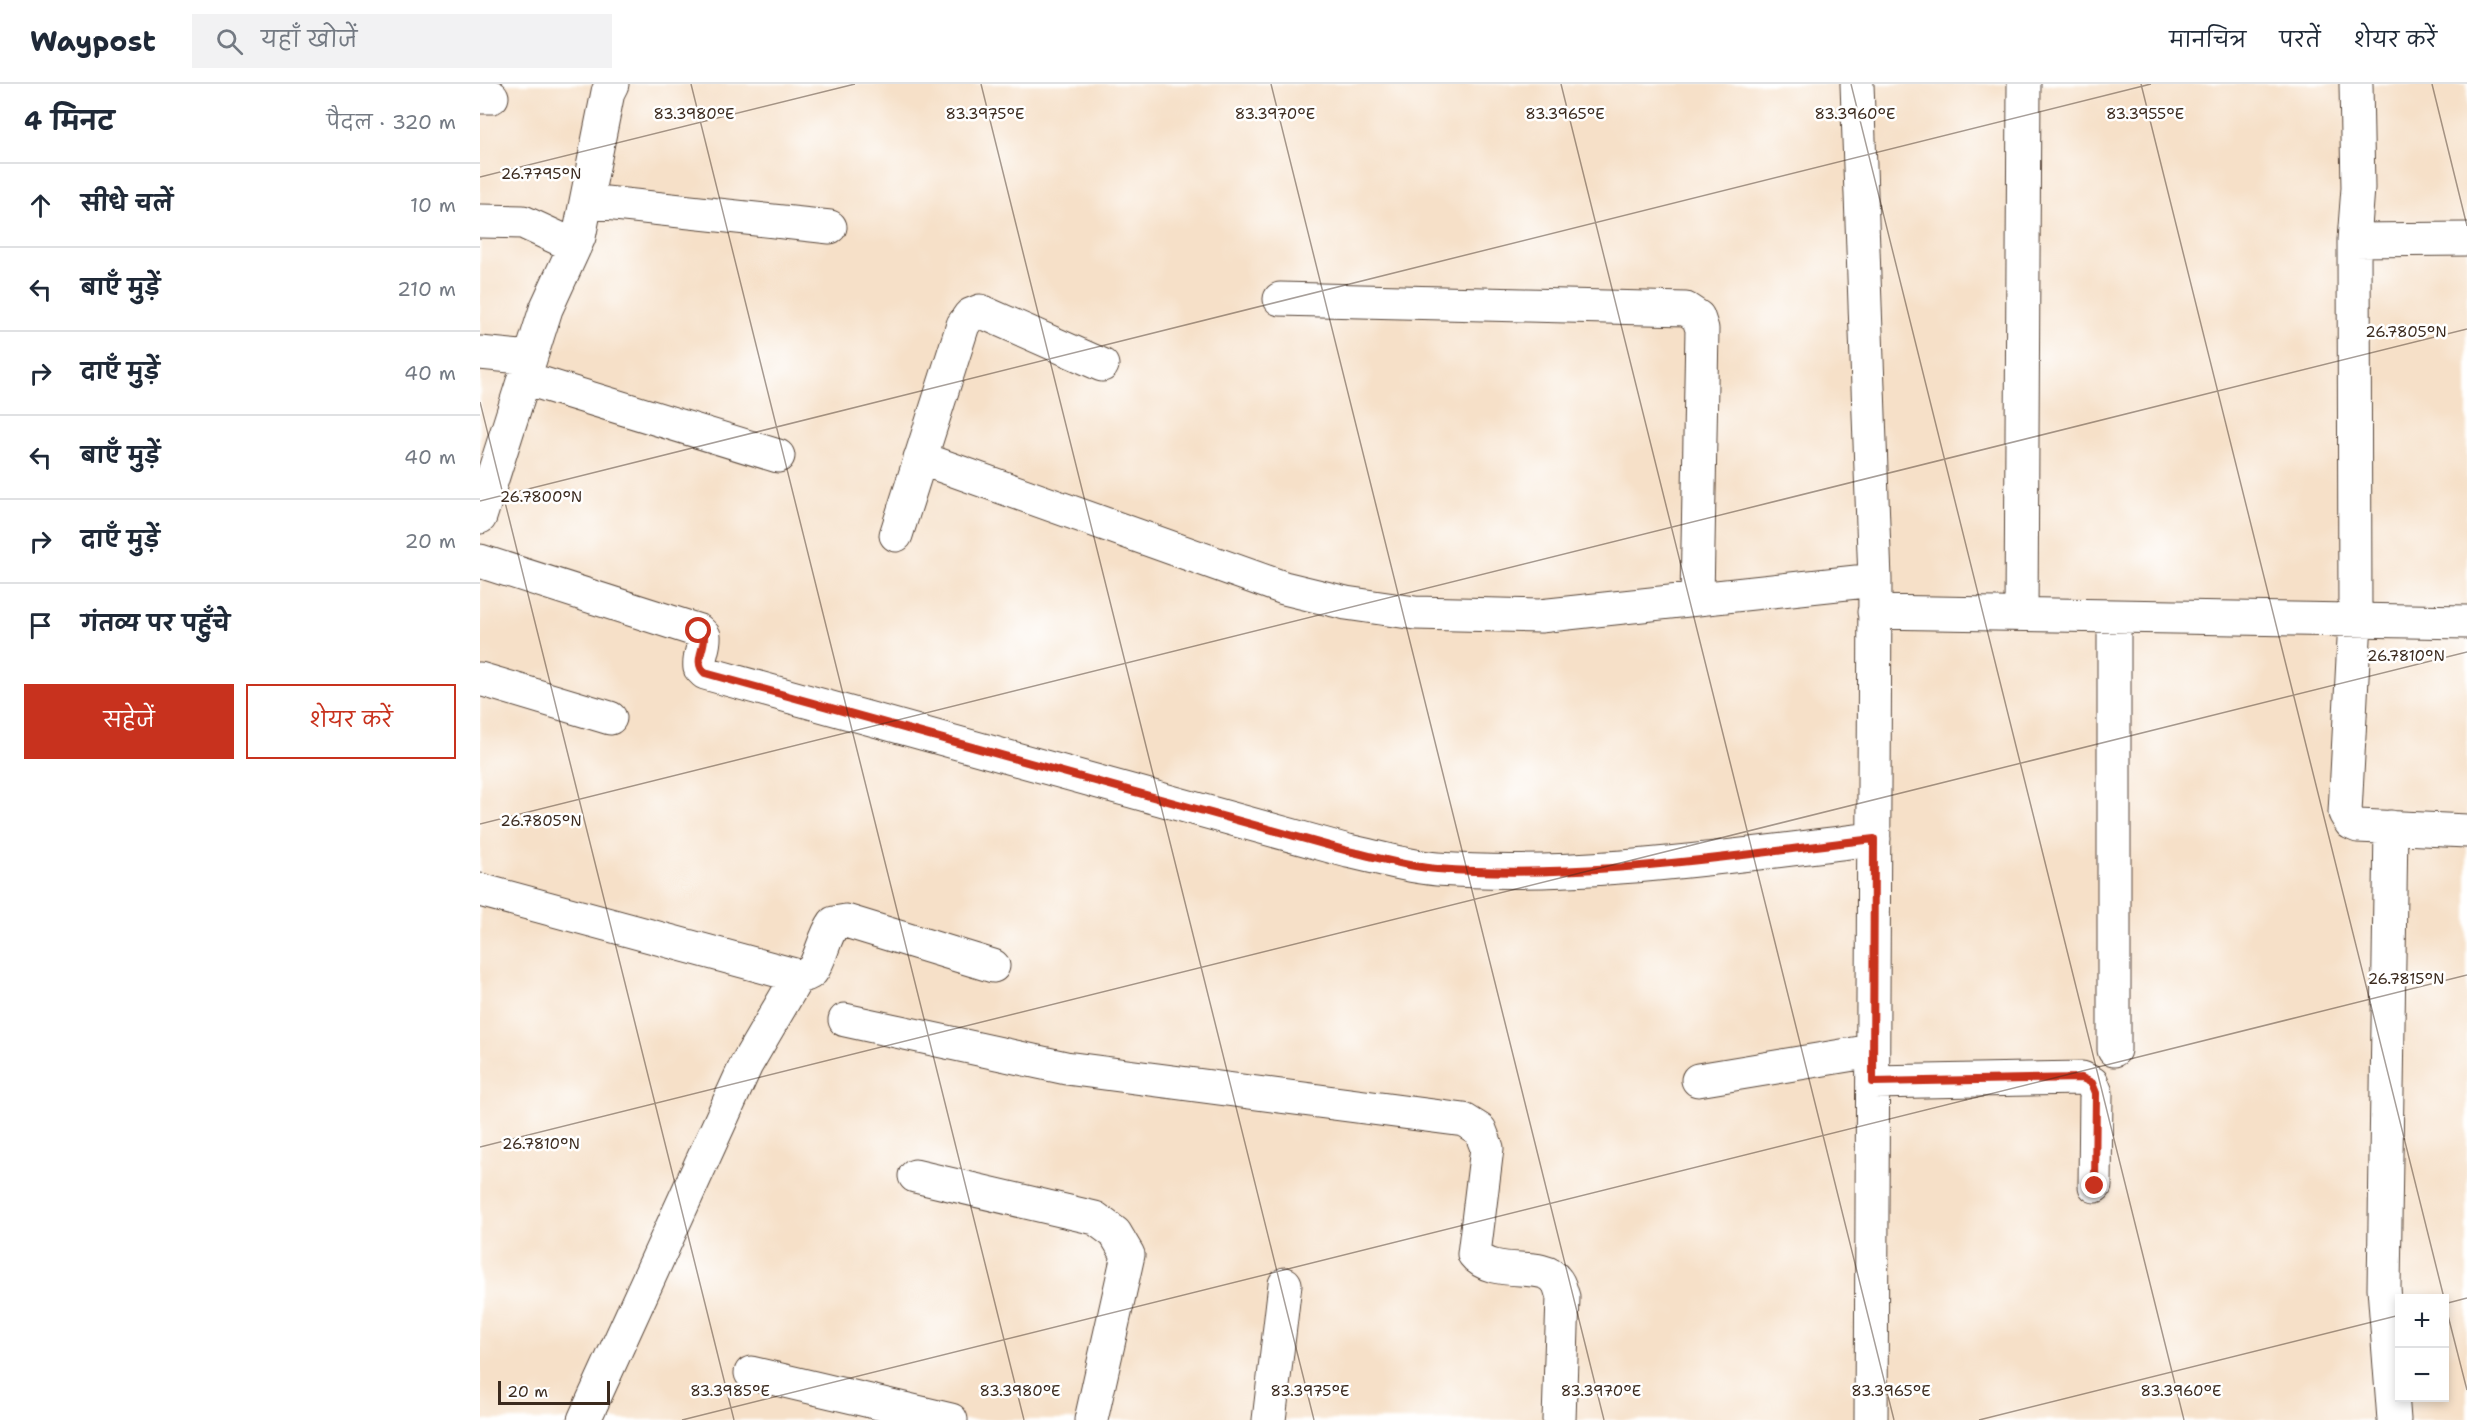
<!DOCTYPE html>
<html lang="hi">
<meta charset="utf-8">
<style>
:root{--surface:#fff;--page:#f2f2f3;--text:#1f2937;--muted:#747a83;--line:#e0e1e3;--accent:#c8321e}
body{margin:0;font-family:"Shantell Sans","Playpen Sans Deva",sans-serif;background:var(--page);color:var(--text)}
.controls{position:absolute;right:18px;bottom:18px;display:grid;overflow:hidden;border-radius:0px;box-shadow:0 3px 9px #0003}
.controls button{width:54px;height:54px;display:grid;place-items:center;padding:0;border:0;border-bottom:2px solid var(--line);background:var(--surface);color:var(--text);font:30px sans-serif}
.scale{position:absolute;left:18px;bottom:15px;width:112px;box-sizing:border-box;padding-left:6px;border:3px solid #3b2a1e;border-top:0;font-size:16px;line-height:21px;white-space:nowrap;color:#3b2a1e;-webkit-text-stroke:4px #fff;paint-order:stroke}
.stop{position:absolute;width:18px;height:18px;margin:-14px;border:4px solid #c8321e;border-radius:50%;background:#fff}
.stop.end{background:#c8321e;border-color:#fff;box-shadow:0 2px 6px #0008}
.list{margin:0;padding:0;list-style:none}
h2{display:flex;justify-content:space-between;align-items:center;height:78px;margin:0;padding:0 24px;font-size:26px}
h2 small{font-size:20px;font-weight:400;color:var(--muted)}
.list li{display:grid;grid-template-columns:39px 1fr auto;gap:18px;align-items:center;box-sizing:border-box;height:84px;padding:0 24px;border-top:2px solid var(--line)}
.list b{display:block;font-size:22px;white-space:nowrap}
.list em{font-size:20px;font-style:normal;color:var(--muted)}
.actions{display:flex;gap:12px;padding:18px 24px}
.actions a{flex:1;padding:14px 0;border:2px solid var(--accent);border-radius:0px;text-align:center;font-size:21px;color:var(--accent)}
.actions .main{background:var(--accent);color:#fff}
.icon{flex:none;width:33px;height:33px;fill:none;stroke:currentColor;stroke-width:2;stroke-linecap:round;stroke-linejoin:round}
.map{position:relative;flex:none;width:1987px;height:1336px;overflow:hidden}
header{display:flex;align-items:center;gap:36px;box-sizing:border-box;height:84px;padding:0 30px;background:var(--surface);border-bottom:2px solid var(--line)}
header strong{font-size:28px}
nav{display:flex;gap:33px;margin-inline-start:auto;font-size:21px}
.search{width:420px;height:54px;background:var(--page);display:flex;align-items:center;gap:15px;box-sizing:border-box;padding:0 21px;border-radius:0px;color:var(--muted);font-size:22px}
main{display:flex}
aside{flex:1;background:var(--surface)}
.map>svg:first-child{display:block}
</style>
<header>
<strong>Waypost</strong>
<div class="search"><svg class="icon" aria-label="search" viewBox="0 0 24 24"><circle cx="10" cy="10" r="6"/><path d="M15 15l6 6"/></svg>यहाँ खोजें</div>
<nav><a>मानचित्र</a><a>परतें</a><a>शेयर करें</a></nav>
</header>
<main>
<aside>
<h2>4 मिनट<small>पैदल · 320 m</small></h2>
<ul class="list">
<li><svg class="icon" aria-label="ahead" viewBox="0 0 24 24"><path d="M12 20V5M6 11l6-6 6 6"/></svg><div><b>सीधे चलें</b></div><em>10 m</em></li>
<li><svg class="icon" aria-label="left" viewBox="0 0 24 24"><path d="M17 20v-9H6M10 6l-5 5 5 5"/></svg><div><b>बाएँ मुड़ें</b></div><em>210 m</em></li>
<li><svg class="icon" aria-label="right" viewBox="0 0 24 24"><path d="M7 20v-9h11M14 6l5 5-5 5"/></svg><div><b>दाएँ मुड़ें</b></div><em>40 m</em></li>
<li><svg class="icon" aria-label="left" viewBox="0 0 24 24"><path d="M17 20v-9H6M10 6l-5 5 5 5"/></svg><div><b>बाएँ मुड़ें</b></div><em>40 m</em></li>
<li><svg class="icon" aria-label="right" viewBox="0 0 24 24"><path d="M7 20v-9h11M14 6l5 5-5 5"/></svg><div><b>दाएँ मुड़ें</b></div><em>20 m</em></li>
<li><svg class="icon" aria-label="arrive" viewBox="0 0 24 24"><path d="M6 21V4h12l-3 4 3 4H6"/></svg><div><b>गंतव्य पर पहुँचे</b></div></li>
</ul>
<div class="actions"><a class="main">सहेजें</a><a>शेयर करें</a></div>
</aside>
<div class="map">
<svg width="1987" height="1336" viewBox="0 0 1987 1336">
<rect width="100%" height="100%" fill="#fff"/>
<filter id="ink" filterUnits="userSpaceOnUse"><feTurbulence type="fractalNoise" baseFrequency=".0167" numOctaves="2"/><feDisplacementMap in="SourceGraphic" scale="12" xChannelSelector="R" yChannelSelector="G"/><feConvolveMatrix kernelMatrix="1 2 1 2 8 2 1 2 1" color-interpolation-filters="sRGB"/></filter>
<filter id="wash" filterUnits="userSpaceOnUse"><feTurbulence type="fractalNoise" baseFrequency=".008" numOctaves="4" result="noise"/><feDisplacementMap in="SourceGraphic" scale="24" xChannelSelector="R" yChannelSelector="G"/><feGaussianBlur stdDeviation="1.35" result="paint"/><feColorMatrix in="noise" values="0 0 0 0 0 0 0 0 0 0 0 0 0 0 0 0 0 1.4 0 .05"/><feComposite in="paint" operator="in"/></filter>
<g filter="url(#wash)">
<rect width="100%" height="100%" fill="#f6e0c8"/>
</g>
<g filter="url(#ink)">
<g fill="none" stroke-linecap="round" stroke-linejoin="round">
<defs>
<path id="minor" d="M1377,0l18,496 -4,840
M1876,0l2,104 -4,52 1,380 -10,193 6,10 7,3 109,5
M0,13h12
M107,117l243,26
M0,137l43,1 52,24
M1874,156l113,-1
M800,215l406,10 12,8 4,12 -5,270
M0,269l50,5
M44,294l254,78
M440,374l364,130 62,15 69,10 125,3 335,-36
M0,433l66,-208 33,-72 29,-145 4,-8
M416,451l67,-210 7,-10 10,-4 122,54
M0,477l219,70 5,5c1,11 -6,21 -4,32l5,5 643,178c29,6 60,16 89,18 147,10 292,-13 437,-30
M1394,528l593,10
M1541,530l3,-530
M0,595l130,39
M1911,743l-7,461 10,132
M0,806l318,86c5,0 10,-1 14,-5 8,-10 12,-34 22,-48l12,-2 147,45
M365,936l221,48 398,52 16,10 7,18 -13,106c20,25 68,6 82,26 4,4 5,12 7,17l-4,123
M1634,966v-434
M1218,996l174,-29
M1393,998l209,-4 10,5 4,10 -1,93
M435,1092l180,42 20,15 13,22 -37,165
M271,1289l200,47
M104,1336l162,-355 52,-89
M789,1336l16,-136"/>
</defs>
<use href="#minor" stroke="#574538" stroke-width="35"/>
<use href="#minor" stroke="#fff" stroke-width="33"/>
</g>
</g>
<g fill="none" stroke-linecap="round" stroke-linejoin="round" filter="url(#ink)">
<path stroke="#c8321e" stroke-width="8" d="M219,547l5,5c1,13 -11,26 1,37l643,178c29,6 60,16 89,18 147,11 292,-13 437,-30l-1,243 209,-4 10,5 4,10 -1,93"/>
</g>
<path fill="none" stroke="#3b2a1e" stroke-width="1.5" stroke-opacity="0.45" d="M211,0l333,1336M501,0l333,1336M791,0l333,1336M1081,0l333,1336M1371,0l333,1336M1661,0l303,1214M1952,0l35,142M0,93l375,-93M0,318l254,1018M0,417l1671,-417M0,740l1987,-495M0,1063l1987,-495M1964,1216l23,90M1964,1220l23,-6M202,1336l1785,-445M1499,1336l421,-105"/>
<g font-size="15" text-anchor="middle" fill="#3b2a1e" stroke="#fff" stroke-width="5" stroke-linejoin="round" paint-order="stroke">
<text x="214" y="35">83.3980°E</text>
<text x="505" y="35">83.3975°E</text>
<text x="795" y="35">83.3970°E</text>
<text x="1085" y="35">83.3965°E</text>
<text x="1375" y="35">83.3960°E</text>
<text x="1665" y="35">83.3955°E</text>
<text x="61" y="95">26.7795°N</text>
<text x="1926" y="253">26.7805°N</text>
<text x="61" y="418">26.7800°N</text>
<text x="1926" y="577">26.7810°N</text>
<text x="61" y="742">26.7805°N</text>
<text x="1926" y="900">26.7815°N</text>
<text x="61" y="1065">26.7810°N</text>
<text x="250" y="1312">83.3985°E</text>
<text x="540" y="1312">83.3980°E</text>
<text x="830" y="1312">83.3975°E</text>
<text x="1121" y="1312">83.3970°E</text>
<text x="1411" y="1312">83.3965°E</text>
<text x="1701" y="1312">83.3960°E</text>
</g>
</svg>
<div class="controls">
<button>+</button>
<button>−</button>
</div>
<div class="scale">20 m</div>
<div class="stop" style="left:219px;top:547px"></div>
<div class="stop end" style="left:1615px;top:1102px"></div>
</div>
</main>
